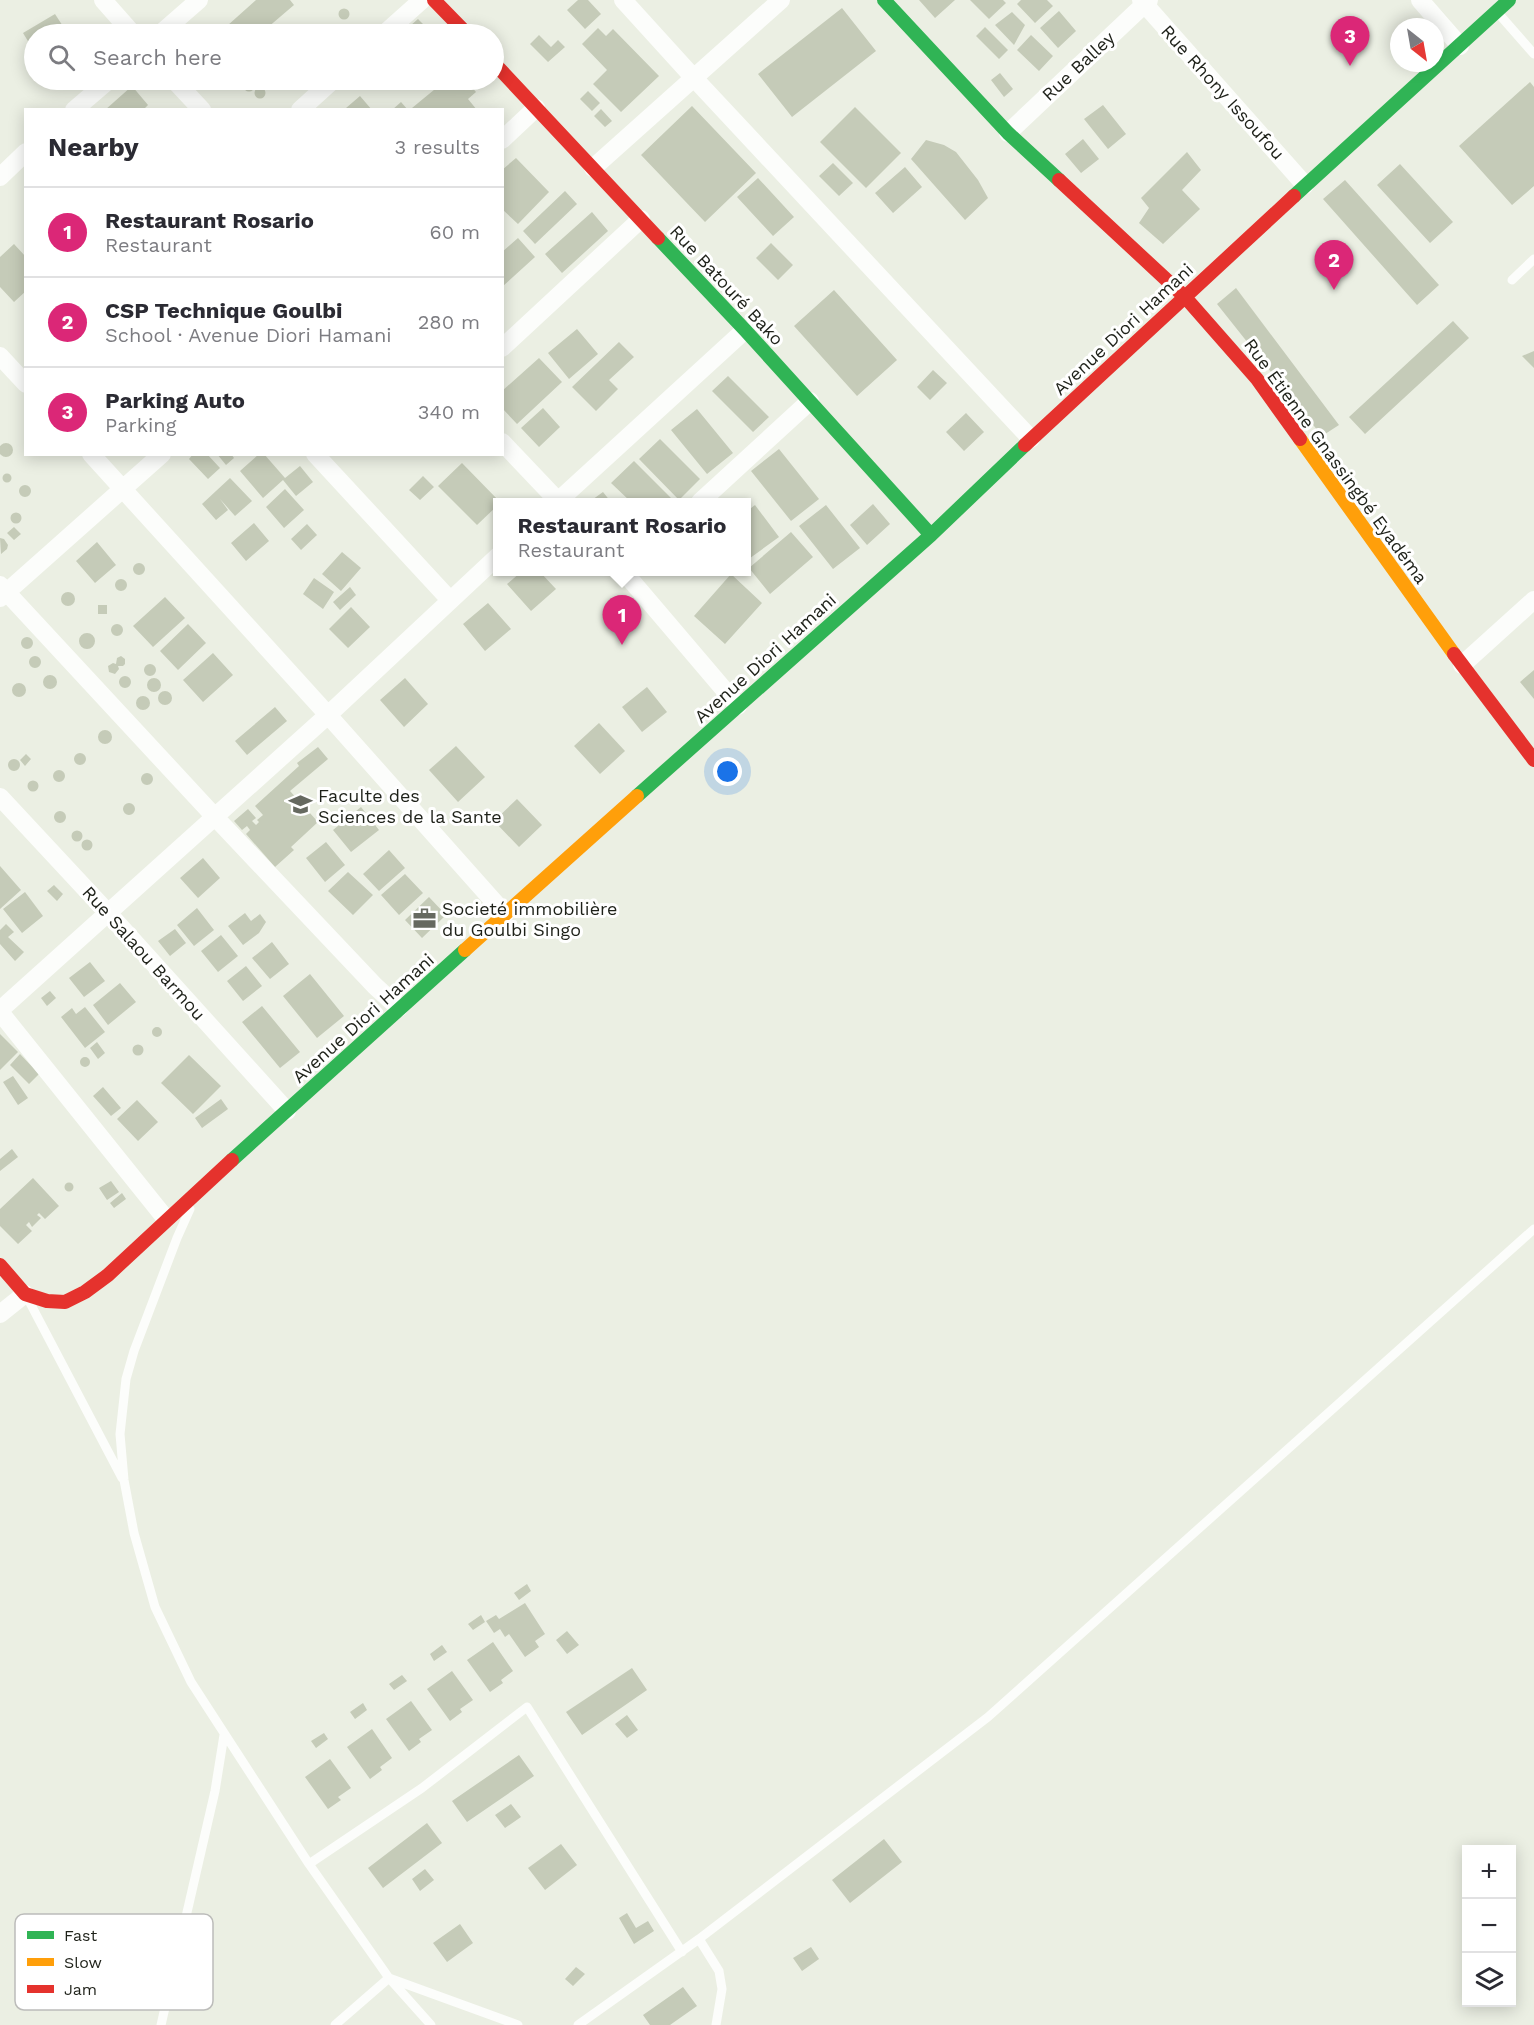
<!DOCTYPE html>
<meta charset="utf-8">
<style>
:root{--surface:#fff;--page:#f7f7f7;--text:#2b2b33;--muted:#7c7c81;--line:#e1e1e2;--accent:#db2777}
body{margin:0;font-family:"Work Sans",sans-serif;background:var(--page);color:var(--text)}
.controls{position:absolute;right:18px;bottom:18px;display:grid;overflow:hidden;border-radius:0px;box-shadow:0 3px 15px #0003}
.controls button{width:54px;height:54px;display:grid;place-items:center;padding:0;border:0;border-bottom:2px solid var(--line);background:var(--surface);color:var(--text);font:30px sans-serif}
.compass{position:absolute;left:1390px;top:18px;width:54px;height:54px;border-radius:50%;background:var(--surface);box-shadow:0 3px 15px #0003;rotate:149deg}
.you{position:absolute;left:728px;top:772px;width:21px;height:21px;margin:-15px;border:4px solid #fff;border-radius:50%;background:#1a73e8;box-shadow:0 0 0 9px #1a73e833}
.badge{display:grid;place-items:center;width:39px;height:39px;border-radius:50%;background:var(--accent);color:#fff;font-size:20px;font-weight:700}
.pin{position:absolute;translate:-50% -50px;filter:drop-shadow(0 2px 3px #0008)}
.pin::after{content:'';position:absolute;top:32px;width:21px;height:18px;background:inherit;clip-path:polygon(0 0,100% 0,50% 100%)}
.popup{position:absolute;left:493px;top:498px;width:258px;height:78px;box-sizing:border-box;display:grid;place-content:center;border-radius:0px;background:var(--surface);filter:drop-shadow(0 2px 4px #0005);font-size:20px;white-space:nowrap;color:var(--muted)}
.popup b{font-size:22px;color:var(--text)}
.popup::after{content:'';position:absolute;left:50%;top:100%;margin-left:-12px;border:12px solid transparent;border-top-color:var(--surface)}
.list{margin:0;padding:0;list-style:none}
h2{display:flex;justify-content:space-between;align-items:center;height:78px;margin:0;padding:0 24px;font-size:26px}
h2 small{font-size:20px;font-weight:400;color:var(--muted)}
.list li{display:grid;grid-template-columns:39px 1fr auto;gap:18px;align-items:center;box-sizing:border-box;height:90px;padding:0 24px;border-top:2px solid var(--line)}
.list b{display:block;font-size:22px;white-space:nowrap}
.list p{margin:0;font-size:20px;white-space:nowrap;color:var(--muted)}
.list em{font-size:20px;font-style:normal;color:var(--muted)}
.icon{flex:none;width:33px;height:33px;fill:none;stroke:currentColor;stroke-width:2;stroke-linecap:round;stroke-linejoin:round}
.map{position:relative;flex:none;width:1534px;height:2025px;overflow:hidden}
.search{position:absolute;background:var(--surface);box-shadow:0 3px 15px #0003;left:24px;top:24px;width:480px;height:66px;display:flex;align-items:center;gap:15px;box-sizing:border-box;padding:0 21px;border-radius:33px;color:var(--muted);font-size:22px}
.panel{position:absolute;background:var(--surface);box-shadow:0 3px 15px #0003;left:24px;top:108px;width:480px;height:348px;border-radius:0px}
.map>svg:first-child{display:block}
</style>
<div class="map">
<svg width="1534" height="2025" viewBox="0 0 1534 2025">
<rect width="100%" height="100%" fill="#ebefe3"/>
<path fill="#c5cbb8" d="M256,0h34l4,5 -34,29h-42z
M578,0h10l13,14 -16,15 -18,-19z
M919,0h36l-20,18z
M970,0h33l3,3 -17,16z
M1021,0h26l6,6 -18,17 -18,-19z
M842,8l34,43 -84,66 -34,-43z
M338.5 14a5.5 5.5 0 1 1 11 0a5.5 5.5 0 1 1-11 0Z
M1059,11l17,20 -18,17 -18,-20z
M1012,12l13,13 -11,20 -19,-20z
M55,14l13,20h-34v17l-11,-18z
M418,19l10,10 -6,5h-17l-2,-2z
M985,27l23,23 -9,9 -23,-23z
M598,28l8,8 7,-7 46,47 -38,36 -28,-28 14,-14 -25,-26z
M539,35l12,12 7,-7 7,7 -17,15 -18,-18z
M1031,35l22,21 -14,15 -22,-21z
M1000,73l13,16 -9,8 -13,-17z
M446,80h20l10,12 -8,7 9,11h-64l-1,-2z
M243.5 86a5.5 5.5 0 1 1 11 0a5.5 5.5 0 1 1-11 0Z
M1530,82l4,5v99l-22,19 -53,-59z
M132,86l16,19 -5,5h-38z
M254.5 93a5.5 5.5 0 1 1 11 0a5.5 5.5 0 1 1-11 0Z
M588,91l12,12 -8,8 -12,-12z
M360,96l12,14h-24l-2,-2z
M401,102l7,8h-16z
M1103,105l23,29 -18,15 -24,-30z
M692,106l64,67 -51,49 -64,-67z
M855,107l46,46 -35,35 -46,-46z
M601,109l11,12 -7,6 -11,-11z
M1083,139l16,20 -18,14 -16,-19z
M926,140l18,5 12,7 22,28 10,18 -23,22 -54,-61z
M1187,152l14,18 -19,20 18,19 -37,35 -24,-21 10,-15 -8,-10z
M516,158l33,34 -31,32 -16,-15v-39z
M833,163l20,20 -14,13 -20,-20z
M1400,164l53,58 -23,21 -53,-58z
M905,167l17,20 -29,26 -18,-20z
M758,178l36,39 -21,19 -36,-39z
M1345,180l94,105 -22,20 -94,-106z
M565,191l12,13 -42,40 -12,-13z
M592,212l16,19 -46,42 -17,-19z
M518,238l17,19 -33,30v-35z
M771,243l22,22 -15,15 -22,-22z
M14,244l12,13v34l-12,11 -14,-15v-30z
M1236,288l103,137 -17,11 -105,-132z
M834,290l63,70 -40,36 -63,-70z
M1453,321l16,17 -104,96 -16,-17z
M577,329l21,25 -29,25 -21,-26z
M619,342l15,15 -25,23 9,9 -22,22 -24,-24z
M1534,351v17l-12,-12z
M539,358l23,24 -45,42 -15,-16v-17z
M933,370l14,13 -17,17 -13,-13z
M728,376l41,41 -16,15 -41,-41z
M543,408l17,19 -21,20 -18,-19z
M697,409l36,44 -26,21 -36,-44z
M966,413l18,19 -20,19 -18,-19z
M660,439l40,40 -21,21 -40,-41z
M-1 450a7 7 0 1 1 14 0a7 7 0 1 1-14 0Z
M779,449l40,50 -28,22 -40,-50z
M193,454h14l13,14 -12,11 -19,-20z
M217,454h14l3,4 -8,7z
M259,454h5l21,24 15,-12 13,16 -17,14 -13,-16 -20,18 -23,-27z
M634,461l41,41h-44l-20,-19z
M462,463l38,39h-2v3l-21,20 -39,-39z
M2.5 478a4.5 4.5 0 1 1 9 0a4.5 4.5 0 1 1-9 0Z
M423,476l11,11 -14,13 -11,-10z
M230,478l22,23 -17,15 -15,-17 8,11 -12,10 -14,-16z
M19 491a6 6 0 1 1 12 0a6 6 0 1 1-12 0Z
M285,489l19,21 -20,18 -18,-21z
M603,492l8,10h-22z
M873,504l17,20 -23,21 -17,-20z
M755,505l24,32 -33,24v-49z
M826,505l34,43 -27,21 -34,-43z
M10.5 518a5.5 5.5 0 1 1 11 0a5.5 5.5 0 1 1-11 0Z
M254,523l15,18 -23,20 -15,-18z
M307,524l10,11 -16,15 -10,-11z
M14,527l7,7 -7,6 -7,-7z
M791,532l22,25 -43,37 -21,-26z
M0,538l4,1 4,6 -1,4 -6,5z
M97,542l19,23 -21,18 -19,-22z
M342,552l19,16 -20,23 -19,-17z
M133 569a6 6 0 1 1 12 0a6 6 0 1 1-12 0Z
M521,572h19l16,17 -25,22 -24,-27z
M731,574l31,29 -37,41 -31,-28z
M314,578l20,14 -11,17 -20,-15z
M115 585a6 6 0 1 1 12 0a6 6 0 1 1-12 0Z
M350,587l6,8 -16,15 -7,-8z
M61 599a7 7 0 1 1 14 0a7 7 0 1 1-14 0Z
M165,597l20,21 -32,29 -20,-21z
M619,597l14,16 -11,10 -15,-16z
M488,603l23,26 -26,22 -22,-27z
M98,605h9v9h-9z
M351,607l19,20 -22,21 -19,-19z
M111 630a6 6 0 1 1 12 0a6 6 0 1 1-12 0Z
M188,624l18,19 -28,27 -18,-19z
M79 641a8 8 0 1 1 16 0a8 8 0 1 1-16 0Z
M21 643a6 6 0 1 1 12 0a6 6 0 1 1-12 0Z
M213,653l20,22 -30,27 -20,-22z
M121,656l4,3v5l-2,2h-5l1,3 -4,5 -6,-2 -1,-6 5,-3 3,1 1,-6z
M29 662a6 6 0 1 1 12 0a6 6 0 1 1-12 0Z
M144 670a6 6 0 1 1 12 0a6 6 0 1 1-12 0Z
M1534,670v29l-14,-17z
M43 682a7 7 0 1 1 14 0a7 7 0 1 1-14 0Z
M119 682a6 6 0 1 1 12 0a6 6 0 1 1-12 0Z
M405,678l23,26 -24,23 -24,-27z
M147 685a7 7 0 1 1 14 0a7 7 0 1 1-14 0Z
M12 690a7 7 0 1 1 14 0a7 7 0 1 1-14 0Z
M647,687l20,25 -25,20 -20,-25z
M158 698a7 7 0 1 1 14 0a7 7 0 1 1-14 0Z
M136 703a7 7 0 1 1 14 0a7 7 0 1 1-14 0Z
M275,707l12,14 -40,34 -12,-14z
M599,723l26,28 -25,23 -26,-28z
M98 737a7 7 0 1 1 14 0a7 7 0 1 1-14 0Z
M456,746l29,31 -27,25 -29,-32z
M318,747l10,12 -38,32 28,31 -27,25 3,3 -19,17 -29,-33 4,-4 -3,-4 -5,4 -8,-9 14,-12 8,9 -4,3 4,4 3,-3 -2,-2 6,-5 -8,-9 44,-40 -2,-3z
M74 759a6 6 0 1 1 12 0a6 6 0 1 1-12 0Z
M26,754l5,5 -6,7 -5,-6z
M8 765a6 6 0 1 1 12 0a6 6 0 1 1-12 0Z
M53 776a6 6 0 1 1 12 0a6 6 0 1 1-12 0Z
M141 779a6 6 0 1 1 12 0a6 6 0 1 1-12 0Z
M27.5 786a5.5 5.5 0 1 1 11 0a5.5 5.5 0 1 1-11 0Z
M517,799l25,26 -23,22 -25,-26z
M123 809a6 6 0 1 1 12 0a6 6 0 1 1-12 0Z
M361,807l18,23 -28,22 -18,-22z
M54 817a6 6 0 1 1 12 0a6 6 0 1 1-12 0Z
M71.5 836a5.5 5.5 0 1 1 11 0a5.5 5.5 0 1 1-11 0Z
M81.5 845a5.5 5.5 0 1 1 11 0a5.5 5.5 0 1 1-11 0Z
M326,842l19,23 -20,17 -19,-24z
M389,850l16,18 -26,23 -16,-17z
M203,858l17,20 -22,20 -18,-20z
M0,866l21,24 -21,19z
M348,872l25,23 -20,20 -25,-24z
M405,874l18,19 -24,22 -18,-20z
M54,885l9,9 -6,7 -10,-10z
M25,892l18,24 -21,17 -19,-24z
M429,897l17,18 -24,23 -17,-18z
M197,908l17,22 -20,16 -17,-21z
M245,913l6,8 9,-7 6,8 -7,11 -16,12 -15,-19z
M6,924l8,8 -6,5 16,15 -9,9 -15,-17v-14z
M175,929l11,14 -16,13 -12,-15z
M221,935l17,21 -20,16 -17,-21z
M272,942l17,22 -19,15 -18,-21z
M90,962l15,19 -21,16 -15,-19z
M246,966l16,20 -19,15 -16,-20z
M310,974l34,42 -27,22 -34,-42z
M120,983l16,19 -28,23 -15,-20z
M50,991l6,7 -9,8 -6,-8z
M262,1006l38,46 -20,16 -38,-46z
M85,1007l20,25 -20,16 -24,-31 11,-9 4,6z
M152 1032a5 5 0 1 1 10 0a5 5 0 1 1-10 0Z
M0,1034l18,18 -18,18z
M97,1042l8,11 -7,6 -8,-11z
M132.5 1050a5.5 5.5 0 1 1 11 0a5.5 5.5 0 1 1-11 0Z
M20,1054l19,20 -10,10 -19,-19z
M189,1055l32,31 -28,28 -32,-31z
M80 1062a5 5 0 1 1 10 0a5 5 0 1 1-10 0Z
M13,1076l15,22 -10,7 -15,-23z
M103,1087l18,21 -10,8 -18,-20z
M221,1099l7,10 -26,19 -7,-10z
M137,1100l21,22 -20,19 -21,-22z
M12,1149l6,8 -18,14v-12z
M33,1178l26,28 -14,13 -6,-6 -2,2 4,3 -9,9 -3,-5 -3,3 6,6 -14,13 -18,-18v-17z
M111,1181l8,11 -12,8 -8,-12z
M64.5 1187a4.5 4.5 0 1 1 9 0a4.5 4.5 0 1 1-9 0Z
M122,1193l4,6 -12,9 -4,-5z
M527,1584l4,7 -12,9 -5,-7z
M525,1603l20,31 -10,7 4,6 -14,10 -16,-23 -4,3 -5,-8 -6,4 -8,-12 10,-6 3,4z
M481,1615l4,7 -12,8 -5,-6z
M567,1631l12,14 -12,9 -11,-14z
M493,1642l20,29 -12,9 2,3 -13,9 -23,-32z
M442,1645l5,7 -13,9 -4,-7z
M632,1668l15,22 -65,45 -16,-23z
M452,1671l21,29 -13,9 2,3 -12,9 -23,-32z
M402,1675l5,6 -13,9 -5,-6z
M411,1701l21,29 -13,9 2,3 -12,9 -23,-32z
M363,1703l4,7 -12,9 -5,-7z
M627,1715l11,15 -11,8 -12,-14z
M372,1729l20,29 -12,9 2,3 -12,9 -23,-32z
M324,1733l4,6 -12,9 -5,-7z
M519,1755l15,21 -67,46 -15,-21z
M330,1759l21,29 -13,9 3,3 -13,9 -23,-32z
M511,1804l10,13 -16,11 -10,-13z
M427,1823l15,20 -59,45 -15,-20z
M884,1839l18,23 -52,41 -18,-23z
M561,1844l16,21 -32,25 -17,-22z
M425,1869l9,11 -14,11 -8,-12z
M627,1913l9,15 12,-7 6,10 -20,13 -15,-26z
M460,1924l13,19 -26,19 -14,-19z
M811,1947l8,12 -17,12 -9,-13z
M576,1967l9,7 -12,12 -8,-7z
M683,1987l14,19 -27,19h-20l-7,-10z"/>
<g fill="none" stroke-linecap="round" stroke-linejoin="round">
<path stroke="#fcfdfb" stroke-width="9" d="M1498,13l36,41
M1512,280l22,-21
M190,1209l-13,29 -43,113 -8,28 -6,55 4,46 10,53 21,74 36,75 118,182 80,114 42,47
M29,1301l93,177
M309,1864l113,-76 105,-81 155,245
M699,1939l20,32 3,18 -6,36
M161,2025l54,-234 9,-56
M335,2025l54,-47 129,47
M578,2025l121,-86 289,-222 546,-488"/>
<path stroke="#fcfdfb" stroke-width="18" d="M103,0l30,34
M623,0l70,77 338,362
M1141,0l164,185
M1420,0l40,46
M160,34l39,-34
M384,34l38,-34
M174,80l28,30
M74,110l35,-30
M300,110l33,-30
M1008,133l141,-133
M502,140l34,-32
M593,168l188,-168
M0,177l26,-25
M502,348l139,-129
M0,356l26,28
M502,442l57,60
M91,454l237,261 177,199
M315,454l135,146
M557,502l188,-172
M700,502l110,-101
M624,572l114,134
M0,585l215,232 160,169 24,22
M0,598l162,-144
M1462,665l72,-65
M0,797l108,116 179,198
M0,1010l328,-295 170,-159
M0,1012l166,207
M0,1314l25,-20"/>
<path stroke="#30b455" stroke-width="14" d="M884,0l124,133 51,47
M1294,196l215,-196
M658,238l87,92 186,205
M637,796l294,-261 94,-90
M232,1160l233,-210"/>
<path stroke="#ff9f0a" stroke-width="14" d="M1300,439l154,215
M465,950l172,-154"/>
<path stroke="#e5322d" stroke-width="14" d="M434,0l33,34
M494,63l164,175
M1059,180l126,117 72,82 43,60
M1025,445l269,-249
M1454,654l80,106
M0,1265l25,29 22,7 18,1 20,-10 23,-17 124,-115"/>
</g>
<defs>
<symbol id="university-bare" viewBox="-9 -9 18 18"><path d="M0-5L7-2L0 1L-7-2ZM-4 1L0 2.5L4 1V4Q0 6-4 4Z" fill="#666960" stroke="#fff" stroke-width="2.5" paint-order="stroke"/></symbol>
<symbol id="office-bare" viewBox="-9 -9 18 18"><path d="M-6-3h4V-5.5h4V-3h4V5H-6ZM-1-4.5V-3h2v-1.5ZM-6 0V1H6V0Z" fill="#666960" stroke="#fff" stroke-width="2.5" paint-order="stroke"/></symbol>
</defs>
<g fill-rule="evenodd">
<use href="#university-bare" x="284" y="788" width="33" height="33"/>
<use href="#office-bare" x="408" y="902" width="33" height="33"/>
</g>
<g text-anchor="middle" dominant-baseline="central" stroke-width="6" stroke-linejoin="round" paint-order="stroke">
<g font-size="18" fill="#1e2119" stroke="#fff">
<text transform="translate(1078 66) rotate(-43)">Rue Balley</text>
<text transform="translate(1223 92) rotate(48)">Rue Rhony Issoufou</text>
<text transform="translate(727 285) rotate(47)">Rue Batouré Bako</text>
<text transform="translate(1123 329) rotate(-43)">Avenue Diori Hamani</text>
<text transform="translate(1336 461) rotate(54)">Rue Étienne Gnassingbé Eyadéma</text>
<text transform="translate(765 658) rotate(-42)">Avenue Diori Hamani</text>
<text transform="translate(144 953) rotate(48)">Rue Salaou Barmou</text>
<text transform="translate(363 1018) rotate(-42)">Avenue Diori Hamani</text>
</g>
<g font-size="18" fill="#1e2119" stroke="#fff" text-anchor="start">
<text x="318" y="795">Faculte des<tspan x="318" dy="21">Sciences de la Sante</tspan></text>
<text x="442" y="908">Societé immobilière<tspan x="442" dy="21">du Goulbi Singo</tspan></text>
</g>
</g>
<rect x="15" y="1914" width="198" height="96" rx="9" fill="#fff" stroke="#bcbcba" stroke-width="1.5"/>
<rect x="27" y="1931" width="27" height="8" fill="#30b455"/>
<rect x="27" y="1958" width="27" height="8" fill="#ff9f0a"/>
<rect x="27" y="1985" width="27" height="8" fill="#e5322d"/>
<g font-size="16" fill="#1e2119">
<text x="64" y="1941">Fast</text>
<text x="64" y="1968">Slow</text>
<text x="64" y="1995">Jam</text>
</g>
</svg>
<div class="controls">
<button>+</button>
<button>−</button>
<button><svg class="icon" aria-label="layers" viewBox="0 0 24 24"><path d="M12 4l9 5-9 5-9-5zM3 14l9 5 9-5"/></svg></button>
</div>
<svg class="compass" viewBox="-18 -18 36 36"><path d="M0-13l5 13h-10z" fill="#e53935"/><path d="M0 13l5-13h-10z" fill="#7c7c81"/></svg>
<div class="you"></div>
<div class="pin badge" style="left:622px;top:645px">1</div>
<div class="popup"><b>Restaurant Rosario</b>Restaurant</div>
<div class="pin badge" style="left:1334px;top:290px">2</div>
<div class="pin badge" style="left:1350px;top:66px">3</div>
<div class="search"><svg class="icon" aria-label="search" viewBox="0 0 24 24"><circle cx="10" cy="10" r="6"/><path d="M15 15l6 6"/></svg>Search here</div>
<section class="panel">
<h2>Nearby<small>3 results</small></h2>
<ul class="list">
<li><span class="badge">1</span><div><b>Restaurant Rosario</b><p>Restaurant</p></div><em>60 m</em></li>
<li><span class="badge">2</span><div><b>CSP Technique Goulbi</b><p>School · Avenue Diori Hamani</p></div><em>280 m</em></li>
<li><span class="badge">3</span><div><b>Parking Auto</b><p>Parking</p></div><em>340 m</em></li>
</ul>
</section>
</div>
